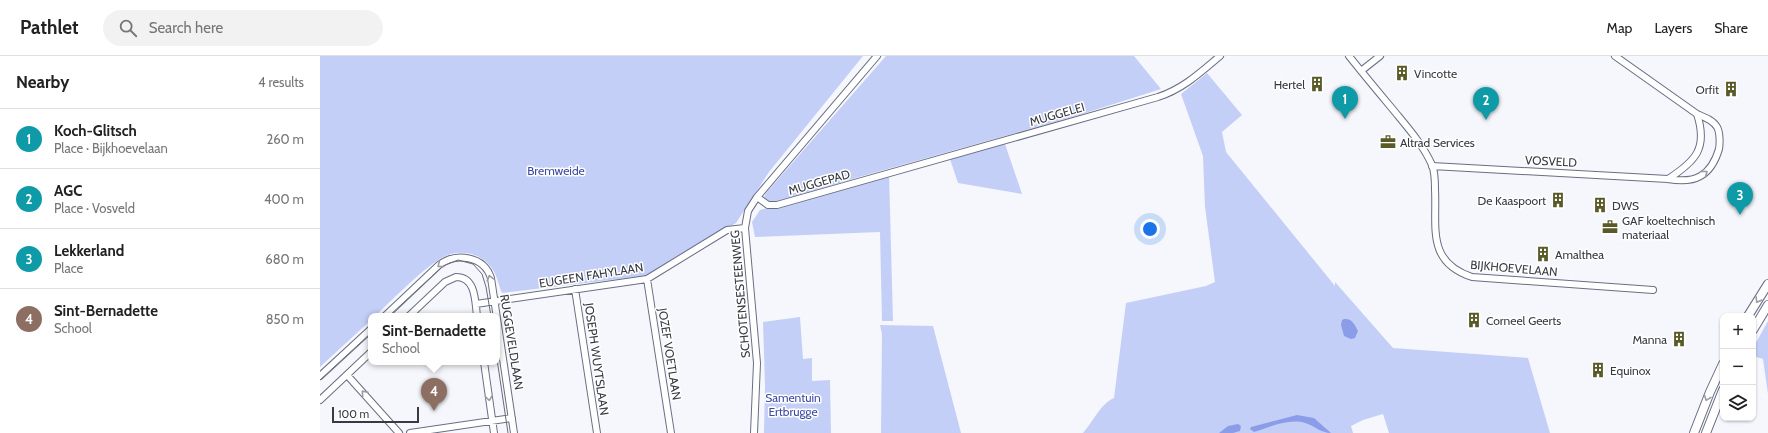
<!DOCTYPE html>
<meta charset="utf-8">
<style>
:root{--surface:#fff;--page:#f2f2f2;--text:#222;--muted:#767676;--line:#e0e0e0;--accent:#7c3aed}
body{margin:0;font-family:Cabin,sans-serif;background:var(--page);color:var(--text)}
.controls{position:absolute;right:12px;bottom:12px;display:grid;overflow:hidden;border-radius:8px;box-shadow:0 1px 3px #0004}
.controls button{width:36px;height:36px;display:grid;place-items:center;padding:0;border:0;border-bottom:1px solid var(--line);background:var(--surface);color:var(--text);font:20px sans-serif}
.scale{position:absolute;left:12px;bottom:10px;width:87px;box-sizing:border-box;padding-left:4px;border:2px solid #373a43;border-top:0;font-size:11px;line-height:14px;white-space:nowrap;color:#373a43;-webkit-text-stroke:3px #fff;paint-order:stroke}
.you{position:absolute;left:830px;top:173px;width:14px;height:14px;margin:-10px;border:3px solid #fff;border-radius:50%;background:#1a73e8;box-shadow:0 0 0 6px #1a73e833}
.badge{display:grid;place-items:center;width:26px;height:26px;border-radius:50%;background:var(--accent);color:#fff;font-size:13px;font-weight:700}
.pin{position:absolute;translate:-50% -33px;filter:drop-shadow(0 1px 2px #0008)}
.pin::after{content:'';position:absolute;top:21px;width:14px;height:12px;background:inherit;clip-path:polygon(0 0,100% 0,50% 100%)}
.popup{position:absolute;left:48px;top:257px;width:132px;height:52px;box-sizing:border-box;display:grid;place-content:center;border-radius:8px;background:var(--surface);filter:drop-shadow(0 1px 3px #0005);font-size:13px;white-space:nowrap;color:var(--muted)}
.popup b{font-size:15px;color:var(--text)}
.popup::after{content:'';position:absolute;left:50%;top:100%;margin-left:-8px;border:8px solid transparent;border-top-color:var(--surface)}
.list{margin:0;padding:0;list-style:none}
h2{display:flex;justify-content:space-between;align-items:center;height:52px;margin:0;padding:0 16px;font-size:17px}
h2 small{font-size:13px;font-weight:400;color:var(--muted)}
.list li{display:grid;grid-template-columns:26px 1fr auto;gap:12px;align-items:center;box-sizing:border-box;height:60px;padding:0 16px;border-top:1px solid var(--line)}
.list b{display:block;font-size:15px;white-space:nowrap}
.list p{margin:0;font-size:13px;white-space:nowrap;color:var(--muted)}
.list em{font-size:13px;font-style:normal;color:var(--muted)}
.icon{flex:none;width:22px;height:22px;fill:none;stroke:currentColor;stroke-width:2;stroke-linecap:round;stroke-linejoin:round}
.map{position:relative;flex:none;width:1448px;height:377px;overflow:hidden}
header{display:flex;align-items:center;gap:24px;box-sizing:border-box;height:56px;padding:0 20px;background:var(--surface);border-bottom:1px solid var(--line)}
header strong{font-size:19px}
nav{display:flex;gap:22px;margin-inline-start:auto;font-size:14px}
.search{width:280px;height:36px;background:var(--page);display:flex;align-items:center;gap:10px;box-sizing:border-box;padding:0 14px;border-radius:22px;color:var(--muted);font-size:15px}
main{display:flex}
aside{flex:1;background:var(--surface)}
.map>svg:first-child{display:block}
</style>
<header>
<strong>Pathlet</strong>
<div class="search"><svg class="icon" aria-label="search" viewBox="0 0 24 24"><circle cx="10" cy="10" r="6"/><path d="M15 15l6 6"/></svg>Search here</div>
<nav><a>Map</a><a>Layers</a><a>Share</a></nav>
</header>
<main>
<aside>
<h2>Nearby<small>4 results</small></h2>
<ul class="list">
<li><span class="badge" style="background:#0f9aa8">1</span><div><b>Koch-Glitsch</b><p>Place · Bijkhoevelaan</p></div><em>260 m</em></li>
<li><span class="badge" style="background:#0f9aa8">2</span><div><b>AGC</b><p>Place · Vosveld</p></div><em>400 m</em></li>
<li><span class="badge" style="background:#0f9aa8">3</span><div><b>Lekkerland</b><p>Place</p></div><em>680 m</em></li>
<li><span class="badge" style="background:#8d6e63">4</span><div><b>Sint-Bernadette</b><p>School</p></div><em>850 m</em></li>
</ul>
</aside>
<div class="map">
<svg width="1448" height="377" viewBox="0 0 1448 377">
<rect width="100%" height="100%" fill="#f6f7fc"/>
<path fill="#c4cff7" d="M0,0h543l-94,116 -33,51 -84,52 -150,18c-3,-7 -5,-17 -9,-23 -9,-15 -29,-21 -45,-15 -21,8 -55,45 -73,61h-4v4l-51,47z
M566,0h248l27,33 -82,26 -220,62 -83,26 -10,-1 -2,-5 2,-4z
M887,17l35,42 -20,17 4,20 109,134v-4l58,66 135,10 22,75h-161l-6,-19 -20,6 -12,6 2,7h-270c10,-11 17,-29 31,-35l12,-95 80,-17 9,-4 -10,-75 -2,-51 -22,-62z
M684,85l18,53 -64,-11 -9,-27z
M569,117l4,148h-11l-2,-89 -125,5 -3,-15 8,-12z
M480,261l3,42 9,-1v23l18,-1 1,53h-67l1,-47 -2,-64z
M1448,265v73l-5,-35 -10,-3v-8z
M560,269l53,1 28,107h-80l1,-99z"/>
<path fill="#8b9de9" d="M1024,263c8,-1 11,6 14,12l-3,7 -4,1 -7,-3 -3,-11 1,-5z
M977,359l17,3 17,15c-10,0 -16,-7 -26,-10 -15,-5 -36,4 -51,9l-4,-3 1,-2z
M918,368l3,2 -1,5 -7,2h-14l9,-7z"/>
<g fill="none" stroke-linecap="round" stroke-linejoin="round">
<defs>
<path id="minor" d="M1029,0c15,19 31,38 46,56 14,17 28,33 37,53 3,7 3,16 3,24 2,38 -9,73 37,88l181,13
M1041,15l19,-15
M1112,110l236,13c27,5 43,-3 51,-30 1,-6 1,-17 -2,-22 -4,-7 -13,-10 -20,-13l-82,-58
M1348,123c28,-18 40,-31 29,-65
M437,141l11,8h9l381,-108c25,-8 43,-25 62,-41
M327,223l24,154
M255,233l22,144
M156,248l171,-25 80,-49 18,-2
M65,260l54,-51c17,-13 45,-9 52,13l23,155
M89,260l36,-34 11,-5c20,0 19,24 21,39
M164,306l10,71
M27,319l52,58
M0,320l51,-47
M0,344l51,-48
M90,377l102,-15
M434,377l3,-70 -12,-135 3,-17 9,-14 120,-141"/>
<path id="major" d="M1428,260l20,-32
M1433,274l15,-25
M1374,377l16,-41 13,-28
M1386,377l17,-43"/>
</defs>
<use href="#minor" stroke="#686e83" stroke-width="8"/>
<use href="#major" stroke="#686e83" stroke-width="10"/>
<use href="#minor" stroke="#fff" stroke-width="6"/>
<use href="#major" stroke="#fff" stroke-width="8"/>
<path stroke="#6a6c74" stroke-width="1" d="M69,260l54,-50 15,-6 15,4 9,10 4,13 5,29
M177,303l11,74
M0,324l51,-47"/>
</g>
<defs><path id="oneway-chevron" d="M-2-3.5L2.5 0L-2 3.5" fill="none" stroke-width="1.6" stroke-linecap="round" stroke-linejoin="round"/></defs>
<g stroke="#9b9ca1">
<use href="#oneway-chevron" transform="translate(1385 117) rotate(-37)"/>
<use href="#oneway-chevron" transform="translate(120 209) rotate(141)"/>
<use href="#oneway-chevron" transform="translate(170 222) rotate(-105)"/>
<use href="#oneway-chevron" transform="translate(1438 244) rotate(121)"/>
<use href="#oneway-chevron" transform="translate(44 337) rotate(-131)"/>
<use href="#oneway-chevron" transform="translate(169 342) rotate(82)"/>
<use href="#oneway-chevron" transform="translate(1387 342) rotate(111)"/>
</g>
<defs>
<symbol id="building-bare" viewBox="-9 -9 18 18"><path d="M-4-6H4V6H1V3H-1V6H-4ZM-2.5-4.3h1.7v1.8h-1.7ZM.8-4.3h1.7v1.8H.8ZM-2.5-1h1.7V.8h-1.7ZM.8-1h1.7V.8H.8Z" fill="#595a27" stroke="#fff" stroke-width="2.5" paint-order="stroke"/></symbol>
<symbol id="office-bare" viewBox="-9 -9 18 18"><path d="M-6-3h4V-5.5h4V-3h4V5H-6ZM-1-4.5V-3h2v-1.5ZM-6 0V1H6V0Z" fill="#595a27" stroke="#fff" stroke-width="2.5" paint-order="stroke"/></symbol>
</defs>
<g fill-rule="evenodd">
<use href="#building-bare" x="1071" y="6" width="22" height="22"/>
<use href="#building-bare" x="986" y="17" width="22" height="22"/>
<use href="#building-bare" x="1400" y="22" width="22" height="22"/>
<use href="#office-bare" x="1057" y="75" width="22" height="22"/>
<use href="#building-bare" x="1227" y="133" width="22" height="22"/>
<use href="#building-bare" x="1269" y="138" width="22" height="22"/>
<use href="#office-bare" x="1279" y="160" width="22" height="22"/>
<use href="#building-bare" x="1212" y="187" width="22" height="22"/>
<use href="#building-bare" x="1143" y="253" width="22" height="22"/>
<use href="#building-bare" x="1348" y="272" width="22" height="22"/>
<use href="#building-bare" x="1267" y="303" width="22" height="22"/>
</g>
<g text-anchor="middle" dominant-baseline="central" stroke-width="3" stroke-linejoin="round" paint-order="stroke">
<g font-size="12" fill="#373a43" stroke="#fff" text-anchor="start">
<text x="1094" y="17">Vincotte</text>
<text x="985" y="28" text-anchor="end">Hertel</text>
<text x="1399" y="33" text-anchor="end">Orfit</text>
<text x="1080" y="86">Altrad Services</text>
<text x="1226" y="144" text-anchor="end">De Kaaspoort</text>
<text x="1292" y="149">DWS</text>
<text x="1302" y="164">GAF koeltechnisch<tspan x="1302" dy="14">materiaal</tspan></text>
<text x="1235" y="198">Amalthea</text>
<text x="1166" y="264">Corneel Geerts</text>
<text x="1347" y="283" text-anchor="end">Manna</text>
<text x="1290" y="314">Equinox</text>
</g>
<g font-size="12" fill="#373a43" stroke="#fff">
<text transform="translate(737 58) rotate(-16)">MUGGELEI</text>
<text transform="translate(1231 105) rotate(3)">VOSVELD</text>
<text transform="translate(499 126) rotate(-16)">MUGGEPAD</text>
<text transform="translate(1194 212) rotate(5)">BIJKHOEVELAAN</text>
<text transform="translate(271 219) rotate(-9)">EUGEEN FAHYLAAN</text>
<text transform="translate(420 238) rotate(-95)">SCHOTENSESTEENWEG</text>
<text transform="translate(192 286) rotate(81)">RUGGEVELDLAAN</text>
<text transform="translate(350 298) rotate(81)">JOZEF VOETLAAN</text>
<text transform="translate(277 303) rotate(82)">JOSEPH WUYTSLAAN</text>
</g>
<g font-size="12" fill="#3e4ba5" stroke="#fff">
<text x="236" y="114">Bremweide</text>
<text x="473" y="341">Samentuin<tspan x="473" dy="14">Ertbrugge</tspan></text>
</g>
</g>
</svg>
<div class="controls">
<button>+</button>
<button>−</button>
<button><svg class="icon" aria-label="layers" viewBox="0 0 24 24"><path d="M12 4l9 5-9 5-9-5zM3 14l9 5 9-5"/></svg></button>
</div>
<div class="scale">100 m</div>
<div class="you"></div>
<div class="pin badge" style="left:1025px;top:63px;background:#0f9aa8">1</div>
<div class="pin badge" style="left:1166px;top:64px;background:#0f9aa8">2</div>
<div class="pin badge" style="left:1420px;top:159px;background:#0f9aa8">3</div>
<div class="pin badge" style="left:114px;top:355px;background:#8d6e63">4</div>
<div class="popup"><b>Sint-Bernadette</b>School</div>
</div>
</main>
